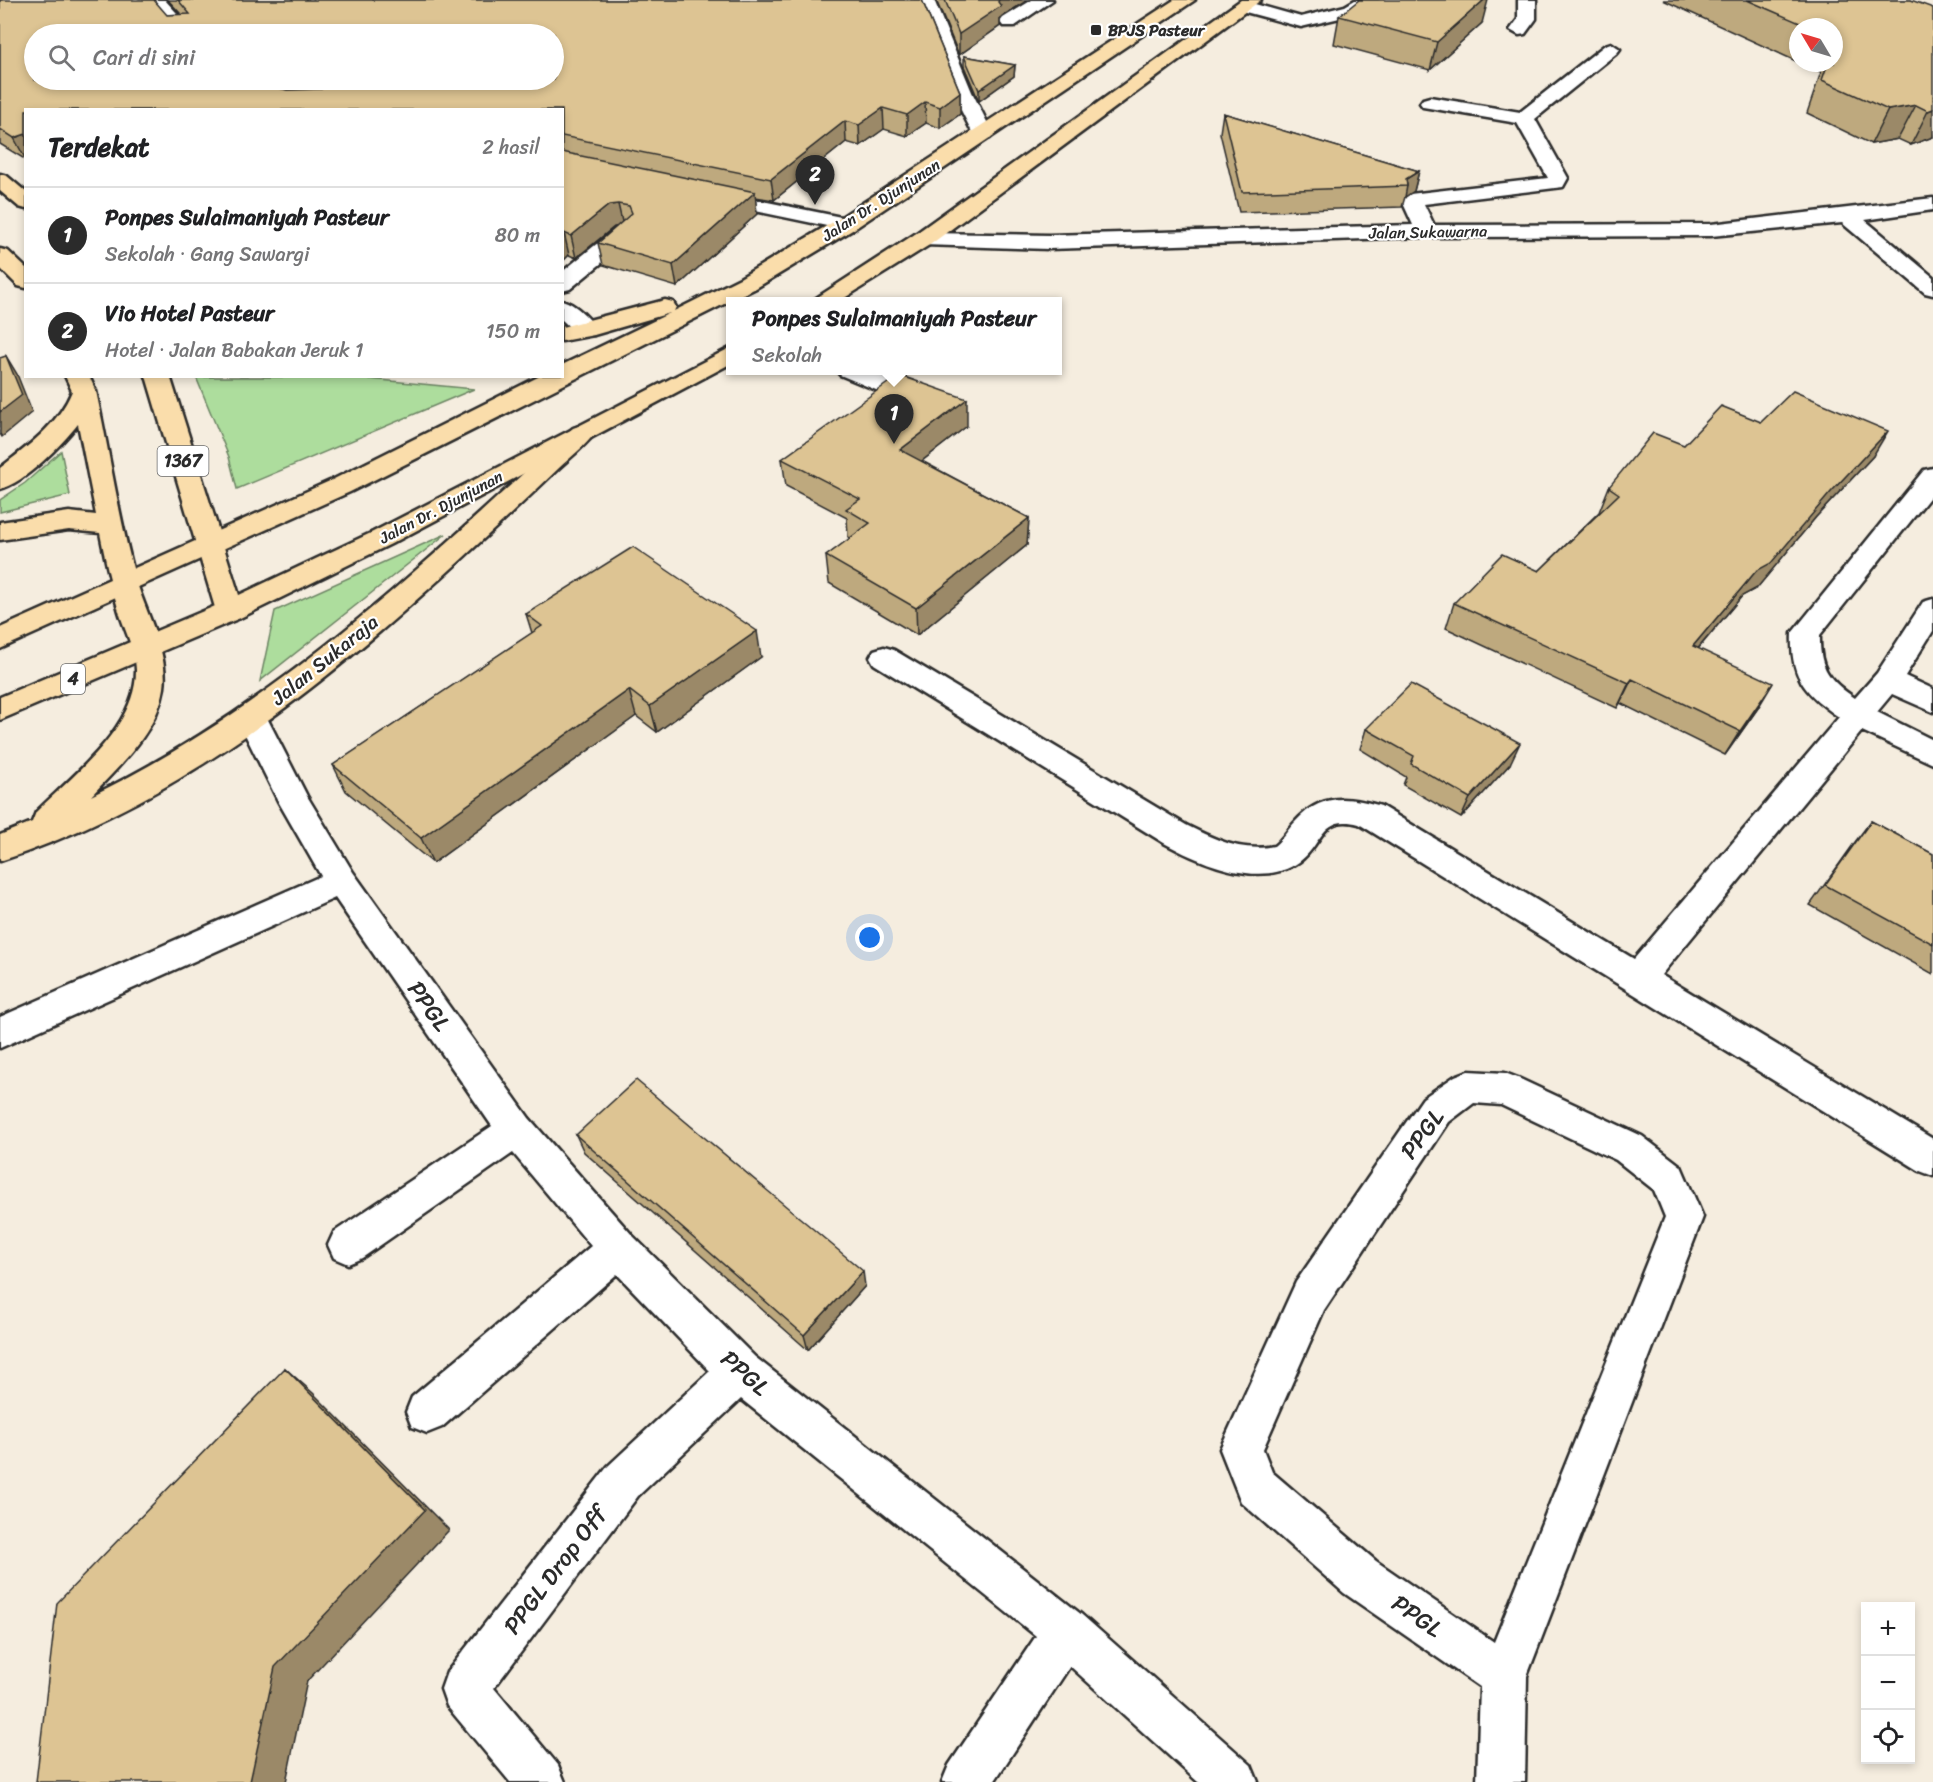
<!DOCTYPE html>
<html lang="id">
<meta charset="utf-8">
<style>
:root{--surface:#fff;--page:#f2f2f2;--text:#202124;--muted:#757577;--line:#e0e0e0;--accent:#2b2b2b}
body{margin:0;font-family:Sriracha,sans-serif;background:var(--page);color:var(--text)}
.controls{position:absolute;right:18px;bottom:18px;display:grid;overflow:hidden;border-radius:0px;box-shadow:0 3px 9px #0003}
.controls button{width:54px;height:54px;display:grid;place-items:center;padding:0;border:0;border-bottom:2px solid var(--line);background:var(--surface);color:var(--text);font:30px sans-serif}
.compass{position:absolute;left:1789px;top:18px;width:54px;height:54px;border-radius:50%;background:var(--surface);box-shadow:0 3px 9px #0003;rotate:308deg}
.you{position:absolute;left:870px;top:938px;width:21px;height:21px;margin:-15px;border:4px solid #fff;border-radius:50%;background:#1a73e8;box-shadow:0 0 0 9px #1a73e833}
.badge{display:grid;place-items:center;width:39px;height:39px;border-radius:50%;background:var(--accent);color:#fff;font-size:20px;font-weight:700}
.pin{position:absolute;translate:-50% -50px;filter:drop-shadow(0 2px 3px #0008)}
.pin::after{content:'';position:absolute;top:32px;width:21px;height:18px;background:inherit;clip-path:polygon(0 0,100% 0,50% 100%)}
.popup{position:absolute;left:726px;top:297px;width:336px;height:78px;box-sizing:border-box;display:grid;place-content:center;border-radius:0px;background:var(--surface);filter:drop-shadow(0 2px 4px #0005);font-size:20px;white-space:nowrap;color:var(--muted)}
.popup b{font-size:22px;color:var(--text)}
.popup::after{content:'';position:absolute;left:50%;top:100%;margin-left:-12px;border:12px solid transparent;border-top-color:var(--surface)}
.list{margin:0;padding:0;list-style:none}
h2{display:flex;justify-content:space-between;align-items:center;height:78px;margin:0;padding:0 24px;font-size:26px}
h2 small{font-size:20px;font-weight:400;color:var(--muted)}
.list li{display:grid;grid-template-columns:39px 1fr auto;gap:18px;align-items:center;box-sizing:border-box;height:96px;padding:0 24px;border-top:2px solid var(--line)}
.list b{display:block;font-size:22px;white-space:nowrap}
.list p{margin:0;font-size:20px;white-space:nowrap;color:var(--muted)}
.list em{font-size:20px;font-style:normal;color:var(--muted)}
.icon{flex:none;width:33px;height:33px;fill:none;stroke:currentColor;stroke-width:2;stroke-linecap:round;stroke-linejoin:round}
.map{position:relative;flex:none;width:1933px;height:1782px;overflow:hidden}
.search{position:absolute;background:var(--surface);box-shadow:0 3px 9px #0003;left:24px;top:24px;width:540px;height:66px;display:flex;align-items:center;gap:15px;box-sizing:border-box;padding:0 21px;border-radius:33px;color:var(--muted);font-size:22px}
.panel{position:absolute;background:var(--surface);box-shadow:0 3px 9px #0003;left:24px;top:108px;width:540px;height:270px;border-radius:0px}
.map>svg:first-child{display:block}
</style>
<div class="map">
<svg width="1933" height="1782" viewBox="0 0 1933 1782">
<rect width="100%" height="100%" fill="#f5eddf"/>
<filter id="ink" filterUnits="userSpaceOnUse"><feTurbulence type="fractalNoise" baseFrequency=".0167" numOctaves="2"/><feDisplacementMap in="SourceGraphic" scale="12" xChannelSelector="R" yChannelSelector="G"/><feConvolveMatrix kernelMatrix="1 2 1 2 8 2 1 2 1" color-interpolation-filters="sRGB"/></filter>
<g filter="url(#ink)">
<path fill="#addd9d" stroke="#6c8464" stroke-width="1.5" d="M349,377l125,12 -237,100 -8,-32 -33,-80z
M61,451l9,44 -70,17v-12l25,-17z
M446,534l-186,147 15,-70z"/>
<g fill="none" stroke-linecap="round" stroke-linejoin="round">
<defs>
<path id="minor" d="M146,0h19l31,34h-19z
M916,0h18l38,92 21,42 -3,4h-14l-3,-4 -21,-42z
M1032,0h21l-38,26h-12l-3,-4 3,-4z
M1355,0h22l-20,14 -56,13 -63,-17 -3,-4 9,-5 57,16 44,-11z
M1518,0h18v19l-11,15 -6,1 -9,-5 8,-11z
M1611,43l9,6 -3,4 -82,66 33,59 -5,9 -139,17 10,21 277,-1 222,-26v12l-68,10 68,57v18l-8,-2 -83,-70 -131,13 -284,1 -378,12 -126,-4 -8,-1 -3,-5 3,-5 8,-1 126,2 364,-10 -11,-24 8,-7 138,-16 -31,-55 -94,-16 -3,-4 3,-4 7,-2 90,15 85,-67z
M714,191l132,27 8,1 3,5 -3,5 -8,1 -139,-29 -3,-4 3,-4z
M623,228l8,1 3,5 -3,5 -61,50 -8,2v-19l53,-43z
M562,300c14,4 28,19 36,30l-4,5h-16l-16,-15z
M836,370h34l65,27 3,5 -3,5 -9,2 -9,-2 -77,-32z
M1933,468v25l-113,142c-1,32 8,45 35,63l22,-25 46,-71 10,-3v32l-28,45 28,13v23l-41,-18 -15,18 56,28v24l-71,-33 -201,244 272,164v37l-13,-5 -561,-347c-39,-10 -36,21 -60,38 -39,28 -100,0 -135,-19l-290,-179 -4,-7 4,-7 10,-3 10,3 292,175c28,14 56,28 88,21 9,-7 14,-17 22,-25 25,-28 52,-25 85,-15l253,153 205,-242c-35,-24 -49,-41 -47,-84l132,-163z
M252,707l11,3 44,86 46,76 176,246 103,117 123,122 327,258 169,150 7,17h-60l-128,-116 -76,116h-52l7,-17 87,-129 -295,-237 -103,97 -144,192 64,77 7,17h-55l-63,-76 -6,-17 6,-17 161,-206 102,-95 -93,-97 -175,153 -15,6 -15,-6 -6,-15 6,-15 179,-151 -78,-93 -151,105 -14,6 -14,-6 -6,-13 6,-13 158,-106 -157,-228 -335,150v-31l321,-141 -43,-75 -41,-83 4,-8z
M1468,1071l37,2 13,5 124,58 39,30 22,51 -176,459 -2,106h-48l3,-95 -136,-94 -103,-91 -21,-53 76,-167 127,-184 32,-22zM1474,1103l27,2 115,55 38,30 11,27 -171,425 -118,-81 -104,-89 -9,-23 61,-139 125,-188z"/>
<path id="major" d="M0,174l7,2 19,16v17l-7,-2 -19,-16z
M0,249l8,2 18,17v20l-8,-2 -18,-18z
M65,376h24l7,15c14,64 23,130 41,192 10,33 32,70 27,105 -7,44 -44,77 -73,108 186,-90 331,-230 482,-368l9,-3 9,3 4,5c-10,13 -24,24 -36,35 -23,22 -46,44 -69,65 -144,134 -299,266 -490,328v-26l32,-13 4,-10c37,-37 101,-85 100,-142 0,-19 -13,-43 -18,-62 -8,-25 -13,-50 -18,-75l-31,-3 -69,10v-18l69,-10 27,3 -18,-91c-16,20 -53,59 -78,65v-21c28,-22 58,-43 72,-77z
M146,376h24l74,235 -4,7 -10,3 -10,-3 -4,-7z"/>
<path id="highway" d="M1174,0h21l-341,229 -98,59 -406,204 -350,157v-21l332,-148 208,-104h22v-11l108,-52 -76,22 -32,6v-14l103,-27 8,2 3,5 -2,4 66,-33 98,-59z
M1241,0h20l-330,244 -93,58h-28l105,-68z
M730,348v16l-339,180 -151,74 -240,102v-23l220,-93 153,-72z"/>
</defs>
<use href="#minor" stroke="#2b2b2b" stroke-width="5"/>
<use href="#major" stroke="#2b2b2b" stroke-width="5"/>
<use href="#highway" stroke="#2b2b2b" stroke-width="5"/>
<use href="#minor" fill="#fff" fill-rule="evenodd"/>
<use href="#major" fill="#faddab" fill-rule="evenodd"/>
<use href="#highway" fill="#faddab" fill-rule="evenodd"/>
</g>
<path fill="#bea97e" stroke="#2b2b2b" stroke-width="1.5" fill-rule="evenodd" d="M0,0l167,15 14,-1 -13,-14h754l38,92v22l-20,14 -14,-5 -19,13 -23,-7 -24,17 -14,-4 -72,58 -19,-3 2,17 -80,73 -74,-22 -5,-22 18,-16h-2l-38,31 -7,-3 -7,7v-152h-536v50l-26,-16zM34,34l520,46h-520z
M936,0h92l-26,16 -2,2v8l-41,29z
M1663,0h248l22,137 -22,8 -13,-6 -27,5 -64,-31 14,-41 -20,-9h33v-36h-36v35z
M1339,16l143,7 -52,47 -96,-26z
M964,56l51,9 -1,11 -35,25 -15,-35z
M1223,113l196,58 -5,20 -9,6 -3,10 -163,5 -19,-79z
M1761,422l112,34 -57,61 -59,71 -15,8 -44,53 60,59 -33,47 -105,-52 -3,5 -171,-80 8,-25 85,-32 60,-59 10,-25 75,-42z
M967,426l-45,35 107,57 -2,27 -110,90 -88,-52 -3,-27 25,-18 -3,-1 -1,-19 -61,-32 -4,-27z
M526,614l235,43 -104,75 -21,-16 -203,147 -87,-72 -13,-26 199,-132z
M1366,729l144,35 -49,54 -58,-33 3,-8 -46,-28z
M1871,821l62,33v120l-123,-69 45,-63z
M576,1135l289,151 -57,64 -224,-198z"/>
<path fill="#9b8967" stroke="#2b2b2b" stroke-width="1.5" d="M999,0h29l-26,16 -2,2v8l-41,29v-21z
M1484,0h4l-6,23 -52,47 7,-28z
M1015,65l-1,11 -35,25v-11z
M960,92v22l-20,14v-21z
M925,102l1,21 -19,13v-21z
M1916,105l-18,34 -27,5 17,-34z
M883,108l1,21 -24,17 -1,-21z
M1933,109v28l-22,8 17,-34z
M845,121l1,21 -72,58 -3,-21z
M26,134v26l-12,-22z
M1419,171l-5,20 -9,6 2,-11 -1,-7z
M755,192l2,22 -80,73 -4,-22z
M618,204l5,22 -9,1 -38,31 -5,-22 38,-31z
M564,233l5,22 -7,7v-27z
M6,356l11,18 15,38 -30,25 -2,-3v-22z
M967,399v27l-66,51 -1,-27z
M1888,431l-15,25 -57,61 -59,71 -15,8 -63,75 14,-25 63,-75z
M1029,518l-2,27 -110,90 -1,-27z
M757,631l4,26 -104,75 -7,-26z
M1632,679l-12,24 -3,5 12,-25z
M1773,683l-15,25 -33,47 15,-24z
M629,690l7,26 -203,147 -12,-25z
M1520,743l-10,21 -49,54 9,-20z
M863,1271l2,15 -57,64 -4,-15z
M285,1368l28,25 136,137 -142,151 -21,101h-36z"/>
<path fill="#ddc493" stroke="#2b2b2b" stroke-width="1.5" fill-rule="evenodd" d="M0,0h154l13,15 23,-1 -12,-14h744l38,92 -20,15 -15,-5 -18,13 -24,-7 -24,17 -14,-4 -74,58 -209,-43v-26h-536v24l-12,4 -14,-9zM34,34h520v46h-251l14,3 4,6 -34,1 -41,-10h-212z
M945,0h54l-1,2 3,4 -42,28z
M1359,0h125l-47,42 -98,-26z
M1747,0h164l22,8v101l-5,2 -12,-6 -28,5 -66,-30 6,-17h6v-17l2,-7 -2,-1v-11h-25z
M964,56l51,9 -36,25z
M1223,113l196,58 -13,8 1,7 -165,6z
M562,152l193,40 -82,73 -75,-22 34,-30 -3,-7 -11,-2 -9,1 -38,31 -7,-3 -2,2z
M6,356l16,39 -22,17v-55v1z
M899,375l68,24 -67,51 129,68 -113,90 -90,-52 44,-33 -24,-14 14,-10 -78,-40z
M1793,391l95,40 -57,61 -60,71 -15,8 -63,75 80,37 -33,48 -108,-52 -3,4 -175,-80 48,-49 37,17 80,-77 -10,-7 44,-54 31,12 37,-39 40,16z
M633,547l124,84 -107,75 -21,-16 -208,148 -88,-73 209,-139 -16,-12z
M1411,684l109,59 -50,55 -59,-34 3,-8 -48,-27z
M1871,821l62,33v90l-108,-59z
M636,1080l227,191 -59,64 -228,-200z
M285,1368l140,142 -150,157 -25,115h-214l21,-179z"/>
</g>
<rect fill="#2b2b2b" stroke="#fff" stroke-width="2" x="1090" y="24" width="12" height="12" rx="3"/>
<g text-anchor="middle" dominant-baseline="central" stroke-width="4.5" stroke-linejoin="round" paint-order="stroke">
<g font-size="16" font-weight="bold" fill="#2b2b2b" stroke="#fff" text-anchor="start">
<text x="1108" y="30">BPJS Pasteur</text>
</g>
<g font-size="16" fill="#2b2b2b" stroke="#fff">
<text transform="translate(881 200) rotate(-33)">Jalan Dr. Djunjunan</text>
<text transform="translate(1428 232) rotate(-1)">Jalan Sukawarna</text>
<text transform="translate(441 507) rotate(-28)">Jalan Dr. Djunjunan</text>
</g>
<g fill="#fff" stroke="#6b6b6b" stroke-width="1.5">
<rect x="157.5" y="446" width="51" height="30" rx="4.5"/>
<rect x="61" y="664" width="24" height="30" rx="4.5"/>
</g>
<g font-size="18" font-weight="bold" fill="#2b2b2b">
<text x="183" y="461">1367</text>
<text x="73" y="679">4</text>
</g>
<g font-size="20" fill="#2b2b2b" stroke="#fff">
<text transform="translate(325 660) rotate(-39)">Jalan Sukaraja</text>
</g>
<g font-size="24" fill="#2b2b2b" stroke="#fff">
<text transform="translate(429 1006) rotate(55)">PPGL</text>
<text transform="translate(1422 1134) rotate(-53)">PPGL</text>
<text transform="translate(745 1373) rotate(42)">PPGL</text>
<text transform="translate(555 1570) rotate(-53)">PPGL Drop Off</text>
<text transform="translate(1417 1616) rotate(35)">PPGL</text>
</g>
</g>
</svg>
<div class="controls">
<button>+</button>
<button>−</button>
<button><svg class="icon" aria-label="locate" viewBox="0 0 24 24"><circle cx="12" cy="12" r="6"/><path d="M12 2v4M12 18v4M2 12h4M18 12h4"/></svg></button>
</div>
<svg class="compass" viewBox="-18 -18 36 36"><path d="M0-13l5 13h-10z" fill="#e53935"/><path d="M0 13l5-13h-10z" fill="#757577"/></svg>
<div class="you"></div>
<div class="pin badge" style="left:894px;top:444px">1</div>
<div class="popup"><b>Ponpes Sulaimaniyah Pasteur</b>Sekolah</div>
<div class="pin badge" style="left:815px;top:205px">2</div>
<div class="search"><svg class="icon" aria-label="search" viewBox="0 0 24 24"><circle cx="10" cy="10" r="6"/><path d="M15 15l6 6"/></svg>Cari di sini</div>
<section class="panel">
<h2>Terdekat<small>2 hasil</small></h2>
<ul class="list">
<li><span class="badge">1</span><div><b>Ponpes Sulaimaniyah Pasteur</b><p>Sekolah · Gang Sawargi</p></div><em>80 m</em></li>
<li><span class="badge">2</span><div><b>Vio Hotel Pasteur</b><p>Hotel · Jalan Babakan Jeruk 1</p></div><em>150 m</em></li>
</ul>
</section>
</div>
